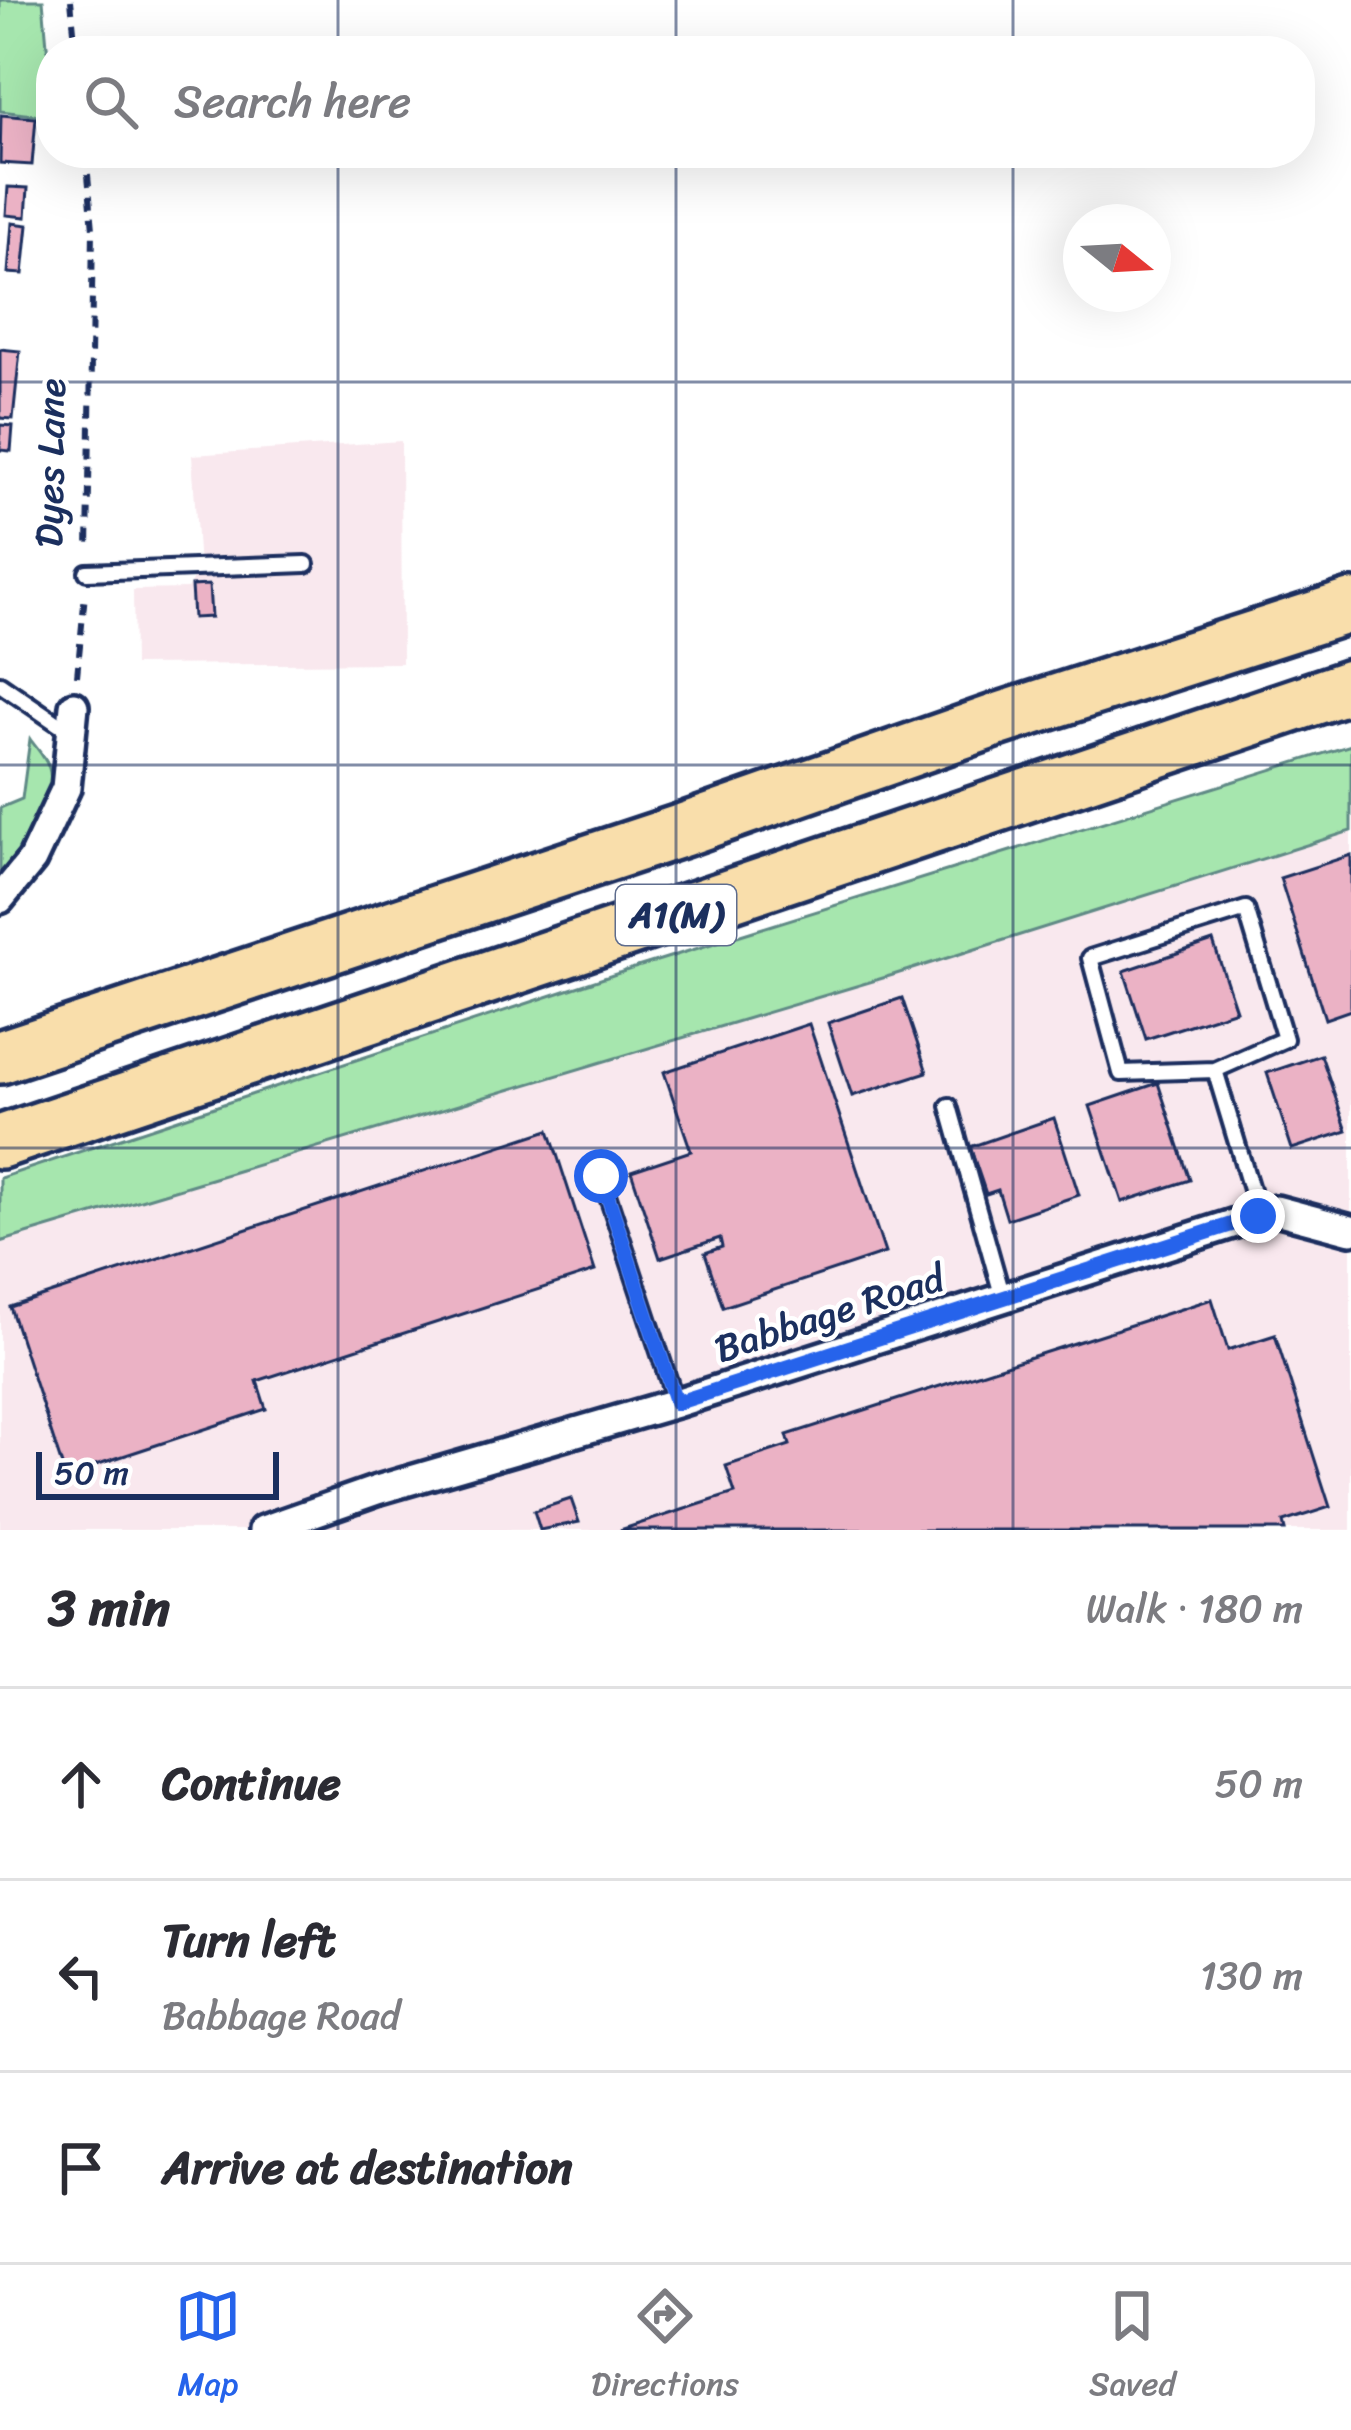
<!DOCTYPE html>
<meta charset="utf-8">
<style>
:root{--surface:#fff;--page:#f7f7f7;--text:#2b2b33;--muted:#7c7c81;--line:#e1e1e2;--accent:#2563eb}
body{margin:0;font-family:Sriracha,sans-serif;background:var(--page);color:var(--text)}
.compass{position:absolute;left:1063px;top:204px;width:108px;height:108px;border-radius:50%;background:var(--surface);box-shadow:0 12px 48px #0002;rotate:108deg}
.scale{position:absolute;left:36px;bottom:30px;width:243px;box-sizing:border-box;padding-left:12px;border:6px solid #1b2f5e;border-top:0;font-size:33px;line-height:42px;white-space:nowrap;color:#1b2f5e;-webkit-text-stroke:9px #fff;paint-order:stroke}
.stop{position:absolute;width:36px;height:36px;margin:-27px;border:9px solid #2563eb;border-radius:50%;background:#fff}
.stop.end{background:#2563eb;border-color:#fff;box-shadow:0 3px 12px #0008}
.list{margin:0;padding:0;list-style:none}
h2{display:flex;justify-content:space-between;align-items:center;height:156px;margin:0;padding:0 48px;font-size:51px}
h2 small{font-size:39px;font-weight:400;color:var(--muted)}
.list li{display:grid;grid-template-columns:78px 1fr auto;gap:36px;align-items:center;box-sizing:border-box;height:192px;padding:0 48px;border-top:3px solid var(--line)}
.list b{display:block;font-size:45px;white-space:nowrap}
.list p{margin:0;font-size:39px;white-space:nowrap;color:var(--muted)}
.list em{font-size:39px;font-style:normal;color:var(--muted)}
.icon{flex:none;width:66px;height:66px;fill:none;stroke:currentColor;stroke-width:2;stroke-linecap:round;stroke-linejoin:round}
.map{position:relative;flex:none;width:1351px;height:1530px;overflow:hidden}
.search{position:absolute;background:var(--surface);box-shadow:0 12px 48px #0002;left:36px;right:36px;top:36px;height:132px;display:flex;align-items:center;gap:30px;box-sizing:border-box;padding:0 42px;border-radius:48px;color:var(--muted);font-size:45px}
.sheet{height:732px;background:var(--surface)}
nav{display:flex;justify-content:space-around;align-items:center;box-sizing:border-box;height:168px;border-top:3px solid var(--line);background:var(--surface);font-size:33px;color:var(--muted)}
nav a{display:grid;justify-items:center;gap:6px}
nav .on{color:var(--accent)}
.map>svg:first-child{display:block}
</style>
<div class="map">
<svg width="1351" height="1530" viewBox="0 0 1351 1530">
<rect width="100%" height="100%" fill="#fff"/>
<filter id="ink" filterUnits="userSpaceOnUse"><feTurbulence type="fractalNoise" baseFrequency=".00833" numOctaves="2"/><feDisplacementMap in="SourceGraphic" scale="24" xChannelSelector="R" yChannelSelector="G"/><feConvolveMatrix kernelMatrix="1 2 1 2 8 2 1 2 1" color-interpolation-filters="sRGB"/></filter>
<g filter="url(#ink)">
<path fill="#f9e8ee" d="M401,441l1,222 -268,2 -1,-75 54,-1 12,-20 -7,-114z
M1351,831v699h-1351v-288l893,-267z"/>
<path fill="#a6e6ae" stroke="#608a86" stroke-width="3" d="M0,0h43l8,91 -9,25 -42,-5z
M30,739c7,10 18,21 20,33 7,41 -24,85 -50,113v-77l22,-9z
M1351,745v86l-458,144 -893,267v-64l631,-209z"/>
<path fill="#ebb2c5" stroke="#1b2f5e" stroke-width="3" d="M1,115l35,3 -4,47 -32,-2z
M8,187l20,1 -2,29 -20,-2z
M12,223l16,2 -5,49 -15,-1z
M0,349l20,2 -7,68 -13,-1z
M0,425l13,1 -2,25 -11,-1z
M209,585l2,32 -18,1 -2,-32z
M1351,855v155l-26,9 -45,-141z
M1213,941l23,69 -90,29 -22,-68z
M902,998l25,74 -75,24 -24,-73z
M809,1024l76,229 -162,54 -18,-54 17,-6 -2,-9 -60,20 -29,-87 60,-20 -27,-79z
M1321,1055l26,76 -55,18 -25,-76z
M1158,1083l32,97 -68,22 -32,-96z
M1054,1118l25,77 -72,24 -9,-29 -12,4 -16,-47z
M549,1130l46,141 -338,110 9,28 -201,66 -55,-168z
M1212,1299l16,51 47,-15 55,172 -47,15 2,8h-665l115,-37 -9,-27 64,-21 -3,-10z
M571,1499l8,23 -39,8 -6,-19z"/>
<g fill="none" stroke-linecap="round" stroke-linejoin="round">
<defs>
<path id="lane" d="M87,572l219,-8
M0,684l70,48
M1246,909l39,130 -70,31 -94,3 -31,-115z
M1215,1070l44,146
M949,1106l54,192
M601,1176l75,227"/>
<path id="street" d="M0,899l32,-39 34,-72 8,-82
M263,1530l114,-40 299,-87 600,-193 75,20"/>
<path id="highway" d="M0,1057l683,-227 317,-111 351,-113
M0,1142l1351,-456"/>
</defs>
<use href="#lane" stroke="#1b2f5e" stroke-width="22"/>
<use href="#street" stroke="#1b2f5e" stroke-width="36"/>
<use href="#highway" stroke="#1b2f5e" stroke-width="60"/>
<path stroke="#1b2f5e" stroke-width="6" stroke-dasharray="12 9" stroke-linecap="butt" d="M71,0l5,51
M86,153l7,76 -5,322
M77,676l8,-82"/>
<use href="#lane" stroke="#fff" stroke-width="14"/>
<use href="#street" stroke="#fff" stroke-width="27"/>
<use href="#highway" stroke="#f9deab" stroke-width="51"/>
</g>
</g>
<g fill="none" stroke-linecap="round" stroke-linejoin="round" filter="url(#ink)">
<path stroke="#2563eb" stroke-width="15" d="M601,1176l75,227 582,-187"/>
</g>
<path fill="none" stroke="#1b2f5e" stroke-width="3" stroke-opacity="0.55" d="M338,0v51M676,0v51M1013,0v51M338,153v1377M676,153v1377M1013,153v1377M0,382h1351M0,765h1351M0,1148h1351"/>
<g text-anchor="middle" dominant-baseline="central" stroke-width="9" stroke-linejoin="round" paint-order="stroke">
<rect fill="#fff" stroke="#5f6d8e" stroke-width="3" x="616" y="885" width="120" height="60" rx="9"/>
<g font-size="36" font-weight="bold" fill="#1b2f5e">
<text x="676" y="915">A1(M)</text>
</g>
<g font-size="39" fill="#1b2f5e" stroke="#fff">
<text transform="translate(50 463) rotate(-89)">Dyes Lane</text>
<text transform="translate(829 1313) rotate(-18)">Babbage Road</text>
</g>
</g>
</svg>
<svg class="compass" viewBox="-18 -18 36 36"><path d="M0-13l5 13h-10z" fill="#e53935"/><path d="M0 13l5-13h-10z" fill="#7c7c81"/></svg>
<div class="scale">50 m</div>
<div class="stop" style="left:601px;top:1176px"></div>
<div class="stop end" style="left:1258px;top:1216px"></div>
<div class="search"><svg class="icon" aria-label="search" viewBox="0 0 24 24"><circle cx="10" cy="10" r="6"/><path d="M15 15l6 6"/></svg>Search here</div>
</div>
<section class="sheet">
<h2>3 min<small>Walk · 180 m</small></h2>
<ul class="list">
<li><svg class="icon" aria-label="ahead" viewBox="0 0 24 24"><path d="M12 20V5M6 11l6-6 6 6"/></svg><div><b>Continue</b></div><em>50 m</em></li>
<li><svg class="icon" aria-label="left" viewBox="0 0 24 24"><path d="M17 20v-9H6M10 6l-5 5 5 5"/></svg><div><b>Turn left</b><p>Babbage Road</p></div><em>130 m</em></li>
<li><svg class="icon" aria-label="arrive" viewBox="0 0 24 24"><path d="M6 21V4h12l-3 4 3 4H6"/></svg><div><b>Arrive at destination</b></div></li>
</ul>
</section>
<nav>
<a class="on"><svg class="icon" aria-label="map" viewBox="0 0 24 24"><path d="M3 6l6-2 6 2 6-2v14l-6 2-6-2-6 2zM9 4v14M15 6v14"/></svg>Map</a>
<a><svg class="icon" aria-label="directions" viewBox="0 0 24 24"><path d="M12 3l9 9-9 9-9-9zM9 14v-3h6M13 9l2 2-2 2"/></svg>Directions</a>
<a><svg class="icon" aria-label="saved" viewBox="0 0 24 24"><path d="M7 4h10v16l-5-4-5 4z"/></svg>Saved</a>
</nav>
